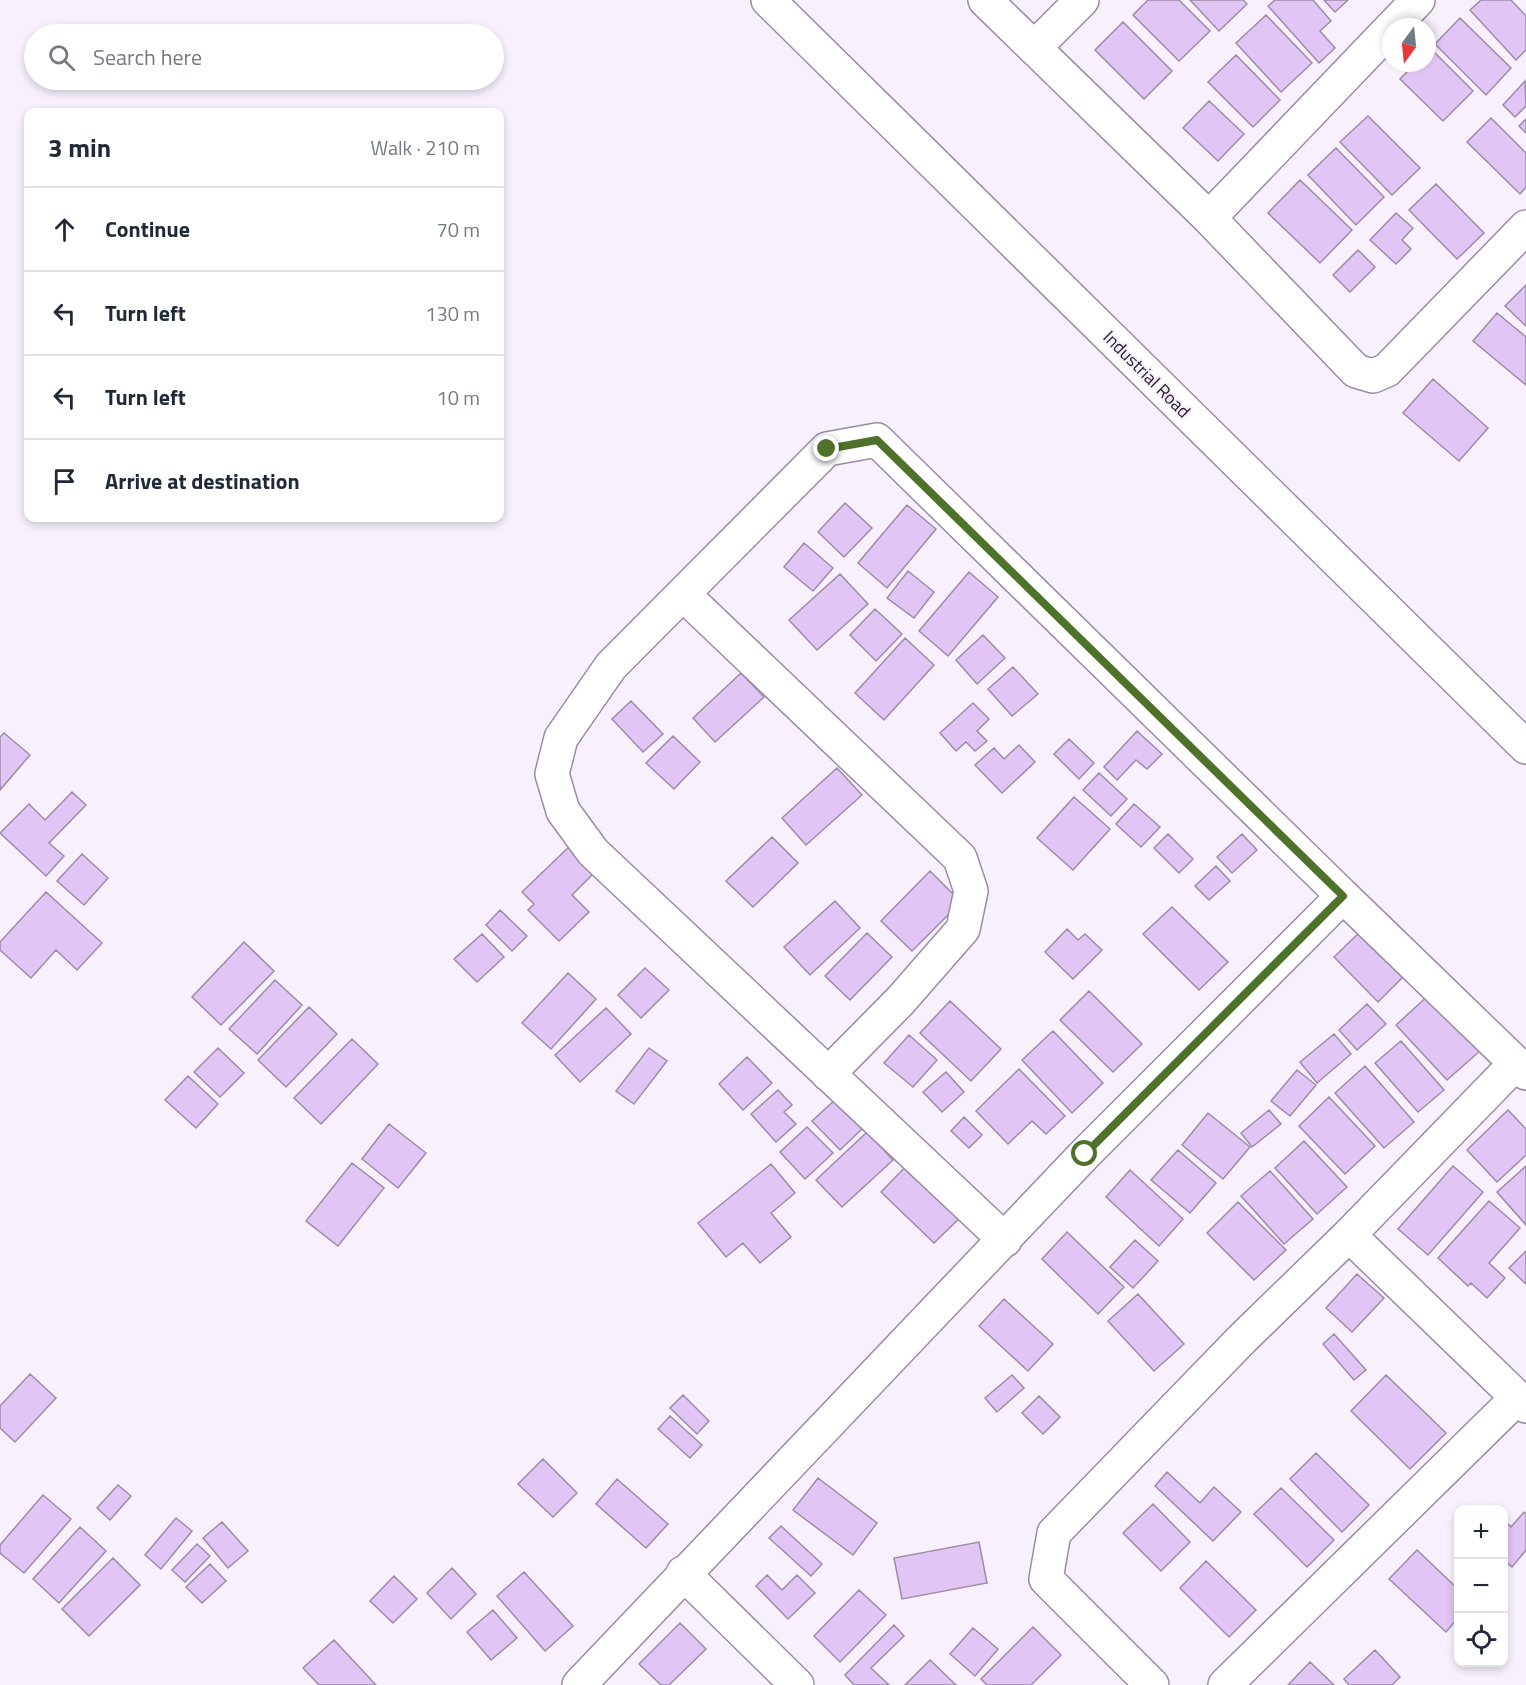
<!DOCTYPE html>
<meta charset="utf-8">
<style>
:root{--surface:#fff;--page:#f6f6f7;--text:#1f2937;--muted:#747a83;--line:#e0e1e3}
body{margin:0;font-family:"Titillium Web",sans-serif;background:var(--page);color:var(--text)}
.controls{position:absolute;right:18px;bottom:18px;display:grid;overflow:hidden;border-radius:12px;box-shadow:0 3px 9px #0003}
.controls button{width:54px;height:54px;display:grid;place-items:center;padding:0;border:0;border-bottom:2px solid var(--line);background:var(--surface);color:var(--text);font:30px sans-serif}
.compass{position:absolute;left:1382px;top:18px;width:54px;height:54px;border-radius:50%;background:var(--surface);box-shadow:0 3px 9px #0003;rotate:195deg}
.stop{position:absolute;width:18px;height:18px;margin:-14px;border:4px solid #4e722a;border-radius:50%;background:#fff}
.stop.end{background:#4e722a;border-color:#fff;box-shadow:0 2px 6px #0008}
.list{margin:0;padding:0;list-style:none}
h2{display:flex;justify-content:space-between;align-items:center;height:78px;margin:0;padding:0 24px;font-size:26px}
h2 small{font-size:20px;font-weight:400;color:var(--muted)}
.list li{display:grid;grid-template-columns:39px 1fr auto;gap:18px;align-items:center;box-sizing:border-box;height:84px;padding:0 24px;border-top:2px solid var(--line)}
.list b{display:block;font-size:22px;white-space:nowrap}
.list em{font-size:20px;font-style:normal;color:var(--muted)}
.icon{flex:none;width:33px;height:33px;fill:none;stroke:currentColor;stroke-width:2;stroke-linecap:round;stroke-linejoin:round}
.map{position:relative;flex:none;width:1526px;height:1685px;overflow:hidden}
.search{position:absolute;background:var(--surface);box-shadow:0 3px 9px #0003;left:24px;top:24px;width:480px;height:66px;display:flex;align-items:center;gap:15px;box-sizing:border-box;padding:0 21px;border-radius:33px;color:var(--muted);font-size:22px}
.panel{position:absolute;background:var(--surface);box-shadow:0 3px 9px #0003;left:24px;top:108px;width:480px;height:414px;border-radius:12px}
.map>svg:first-child{display:block}
</style>
<div class="map">
<svg width="1526" height="1685" viewBox="0 0 1526 1685">
<rect width="100%" height="100%" fill="#f8f1fd"/>
<path fill="#e1c5f4" stroke="#9d8ca9" stroke-width="1.5" d="M1148,0h31l31,31 -31,30 -46,-46z
M1190,0h53l4,4 -28,27z
M1275,0h38l18,21 -11,10 15,17 -16,15 -51,-57z
M1324,0h24l-13,12z
M1481,0h30l15,16v34l-10,10 -46,-50z
M1266,15l46,48 -31,29 -45,-49z
M1460,18l51,50 -25,27 -51,-51z
M1123,22l49,49 -28,28 -49,-49z
M1430,48l43,43 -30,30 -43,-42 16,-16h11v-12z
M1236,55l44,45 -27,27 -45,-45z
M1525,81l1,25 -11,11 -12,-12z
M1209,101l35,33 -26,27 -35,-33z
M1368,116l52,52 -28,27 -52,-53z
M1491,118l35,35v34l-6,7 -53,-52z
M1526,119v14l-7,-7z
M1336,148l48,49 -28,28 -48,-50z
M1300,180l52,50 -32,33 -52,-50z
M1436,184l48,49 -27,26 -48,-49z
M1396,213l17,15 -11,12 9,9 -15,15 -26,-24z
M1358,250l17,17 -25,25 -17,-17z
M1526,285v41l-21,-20z
M1497,313l29,24v48l-53,-44z
M1433,379l55,49 -29,33 -56,-48z
M845,503l27,25 -28,29 -26,-25z
M907,505l29,24 -49,59 -29,-25z
M804,543l29,25 -20,23 -29,-24z
M908,571l26,21 -20,26 -27,-20z
M969,572l29,25 -50,59 -29,-25z
M840,574l28,30 -51,46 -28,-30z
M875,609l27,25 -26,27 -26,-26z
M983,635l22,23 -28,26 -21,-24z
M905,638l29,27 -50,55 -29,-27z
M1013,667l25,27 -26,22 -24,-27z
M741,673l23,24 -49,45 -22,-24z
M631,701l32,33 -20,18 -31,-33z
M973,703l16,16 -12,12 10,10 -12,10 -9,-9 -10,9 -16,-18z
M1137,731l25,23 -15,15 -11,-9 -19,20 -13,-13z
M4,733l26,22 -30,35v-53z
M673,736l27,26 -26,27 -28,-26z
M1069,739l25,24 -15,16 -25,-25z
M1019,745l16,17 -33,31 -27,-28 19,-17 10,11z
M837,768l25,27 -56,50 -24,-27z
M1099,773l28,26 -16,17 -28,-26z
M72,792l14,13 -37,38 15,13 -18,20 -46,-43 29,-29 16,16z
M1074,797l36,32 -37,41 -36,-32z
M1134,804l26,23 -19,20 -25,-23z
M1168,834l25,25 -14,14 -25,-25z
M1242,834l15,16 -25,23 -15,-16z
M772,837l26,26 -45,44 -27,-26z
M572,844l25,26 -25,25 17,17 -30,29 -31,-31 6,-6 -12,-12z
M82,854l26,24 -24,27 -27,-24z
M1216,866l14,15 -21,19 -14,-14z
M930,871l31,31 -49,49 -31,-30z
M46,892l56,51 -25,27 -21,-20 -25,28 -31,-28v-8z
M835,901l25,27 -50,47 -26,-28z
M1172,907l56,55 -29,28 -56,-56z
M500,910l27,26 -15,15 -26,-26z
M1067,929l11,11 7,-6 17,16 -29,29 -28,-27z
M1360,932l44,44 -26,26 -44,-45z
M867,933l25,24 -42,43 -25,-24z
M482,934l22,23 -27,25 -23,-23z
M244,942l30,29 -53,54 -29,-28z
M645,968l24,22 -28,28 -23,-23z
M568,973l28,26 -45,50 -29,-26z
M275,980l27,25 -45,49 -28,-25z
M1089,991l53,53 -29,28 -53,-52z
M1430,994l51,56 -34,30 -51,-55z
M950,1001l51,48 -30,32 -51,-48z
M1367,1004l19,20 -29,26 -18,-20z
M309,1007l28,27 -51,53 -28,-27z
M606,1008l25,26 -51,48 -25,-27z
M1053,1031l50,52 -31,30 -50,-53z
M1334,1034l17,20 -34,29 -17,-21z
M909,1035l28,25 -24,27 -29,-24z
M352,1039l26,25 -57,60 -27,-26z
M1401,1041l43,49 -26,22 -43,-49z
M218,1048l26,25 -24,24 -26,-25z
M649,1048l18,13 -33,43 -18,-13z
M747,1057l25,26 -29,27 -24,-26z
M1365,1066l49,56 -30,26 -49,-55z
M1019,1069l46,47 -19,18 -14,-13 -24,23 -32,-33z
M1297,1070l19,15 -26,31 -19,-15z
M946,1072l18,20 -22,20 -19,-20z
M188,1076l30,28 -22,24 -31,-28z
M778,1090l14,15 -8,7 12,12 -20,18 -25,-28z
M1329,1097l46,49 -30,28 -46,-48z
M837,1098l27,29 -24,23 -28,-29z
M1269,1110l12,14 -29,23 -11,-14z
M1508,1110l18,19v26l-29,27 -30,-32z
M1208,1113l42,34 -27,32 -41,-34z
M964,1117l18,18 -13,13 -18,-17z
M389,1124l37,29 -28,35 -36,-29z
M807,1127l26,26 -28,26 -25,-27z
M867,1132l26,28 -51,47 -26,-27z
M1304,1141l43,46 -30,27 -42,-46z
M1178,1150l38,33 -26,30 -39,-33z
M914,1158l54,52 -34,33 -53,-51z
M352,1163l32,25 -46,58 -32,-25z
M771,1164l24,29 -24,20 20,24 -31,26 -17,-20 -17,14 -28,-34z
M1453,1166l30,26 -55,63 -30,-26z
M1526,1166v59l-29,-33z
M1130,1170l53,49 -24,27 -53,-49z
M1270,1171l43,48 -29,25 -43,-48z
M1489,1201l31,27 -31,35 16,15 -18,20 -16,-15 -3,3 -30,-28z
M1238,1202l48,48 -32,30 -47,-47z
M1067,1232l57,55 -26,27 -56,-55z
M1135,1240l23,21 -25,27 -23,-21z
M1526,1251v33l-17,-16z
M1357,1274l27,24 -32,34 -26,-24z
M1138,1294l46,50 -30,27 -46,-50z
M1004,1299l49,45 -25,27 -49,-45z
M1334,1334l32,36 -12,10 -31,-36z
M30,1374l26,24 -41,44 -15,-14v-22z
M1012,1375l12,13 -27,24 -12,-14z
M1386,1375l60,58 -36,36 -59,-58z
M683,1395l26,26 -12,13 -27,-26z
M1039,1396l21,21 -17,17 -21,-21z
M670,1416l32,29 -12,13 -32,-29z
M1316,1453l53,52 -27,27 -52,-53z
M543,1459l34,34 -24,24 -35,-33z
M1167,1472l33,31 14,-16 27,25 -28,29 -58,-55z
M818,1478l59,45 -24,32 -60,-45z
M617,1479l51,45 -22,24 -50,-44z
M118,1485l13,11 -21,24 -13,-12z
M1281,1488l53,52 -27,27 -53,-53z
M43,1495l28,24 -47,54 -24,-20v-8z
M1153,1504l37,38 -29,29 -38,-38z
M1524,1512l2,2v36l-14,17 -8,-7v-40l7,7z
M176,1518l16,13 -31,38 -16,-14z
M222,1522l26,29 -20,17 -25,-30z
M781,1526l41,38 -11,12 -42,-38z
M80,1527l26,24 -47,52 -26,-24z
M979,1542l8,41 -85,16 -8,-41z
M197,1544l13,12 -25,26 -13,-12z
M1417,1550l41,39v29l-12,14 -57,-53z
M113,1558l27,27 -51,51 -27,-27z
M1206,1561l50,49 -27,27 -49,-49z
M210,1564l16,17 -24,22 -16,-16z
M452,1568l24,26 -25,25 -24,-26z
M524,1572l49,54 -28,25 -48,-55z
M767,1575l15,15 15,-15 18,18 -27,26 -32,-33z
M394,1576l23,23 -24,24 -23,-22z
M859,1590l27,25 -46,47 -26,-26z
M493,1610l24,28 -26,22 -24,-28z
M680,1623l26,26 -37,36h-8l-22,-21z
M894,1625l10,11 -33,32 18,17h-35l-9,-10z
M1033,1627l28,28 -30,30h-44l-6,-6z
M973,1628l25,21 -23,27 -25,-22z
M334,1640l42,45h-57l-16,-17z
M1375,1650l25,27 -8,8h-43l-5,-6z
M930,1660l26,25h-51z
M1310,1662l24,23h-46z"/>
<g fill="none" stroke-linecap="round" stroke-linejoin="round">
<defs>
<path id="street" d="M985,0l224,218 147,153 17,5 14,-6 139,-143
M1392,27l26,-27
M1034,48l48,-48
M1209,218l182,-190
M683,594l277,264 11,33 -8,38 -62,71 -73,74
M1516,1063l-167,172 177,171
M1005,1240l-412,-388 -30,-41 -11,-37 9,-36 50,-72 216,-217 50,-9 466,456
M683,1573l114,112
M579,1685l506,-531 258,-258 183,177
M1152,1685l-106,-106 8,-46 188,-194 107,-104
M1225,1685l292,-287"/>
<path id="secondary" d="M768,0l758,747"/>
</defs>
<use href="#street" stroke="#9c8ba8" stroke-width="36"/>
<use href="#secondary" stroke="#9c8ba8" stroke-width="36"/>
<use href="#street" stroke="#fff" stroke-width="33"/>
<use href="#secondary" stroke="#fff" stroke-width="33"/>
</g>
<g fill="none" stroke-linecap="round" stroke-linejoin="round">
<path stroke="#4e722a" stroke-width="8" d="M827,449l50,-9 466,456 -258,258"/>
</g>
<g text-anchor="middle" dominant-baseline="central" stroke-width="4.5" stroke-linejoin="round" paint-order="stroke">
<g font-size="18" fill="#251e29" stroke="#f8f1fd">
<text transform="translate(1147 374) rotate(45)">Industrial Road</text>
</g>
</g>
</svg>
<div class="controls">
<button>+</button>
<button>−</button>
<button><svg class="icon" aria-label="locate" viewBox="0 0 24 24"><circle cx="12" cy="12" r="6"/><path d="M12 2v4M12 18v4M2 12h4M18 12h4"/></svg></button>
</div>
<svg class="compass" viewBox="-18 -18 36 36"><path d="M0-13l5 13h-10z" fill="#e53935"/><path d="M0 13l5-13h-10z" fill="#747a83"/></svg>
<div class="stop" style="left:1085px;top:1154px"></div>
<div class="stop end" style="left:827px;top:449px"></div>
<div class="search"><svg class="icon" aria-label="search" viewBox="0 0 24 24"><circle cx="10" cy="10" r="6"/><path d="M15 15l6 6"/></svg>Search here</div>
<section class="panel">
<h2>3 min<small>Walk · 210 m</small></h2>
<ul class="list">
<li><svg class="icon" aria-label="ahead" viewBox="0 0 24 24"><path d="M12 20V5M6 11l6-6 6 6"/></svg><div><b>Continue</b></div><em>70 m</em></li>
<li><svg class="icon" aria-label="left" viewBox="0 0 24 24"><path d="M17 20v-9H6M10 6l-5 5 5 5"/></svg><div><b>Turn left</b></div><em>130 m</em></li>
<li><svg class="icon" aria-label="left" viewBox="0 0 24 24"><path d="M17 20v-9H6M10 6l-5 5 5 5"/></svg><div><b>Turn left</b></div><em>10 m</em></li>
<li><svg class="icon" aria-label="arrive" viewBox="0 0 24 24"><path d="M6 21V4h12l-3 4 3 4H6"/></svg><div><b>Arrive at destination</b></div></li>
</ul>
</section>
</div>
